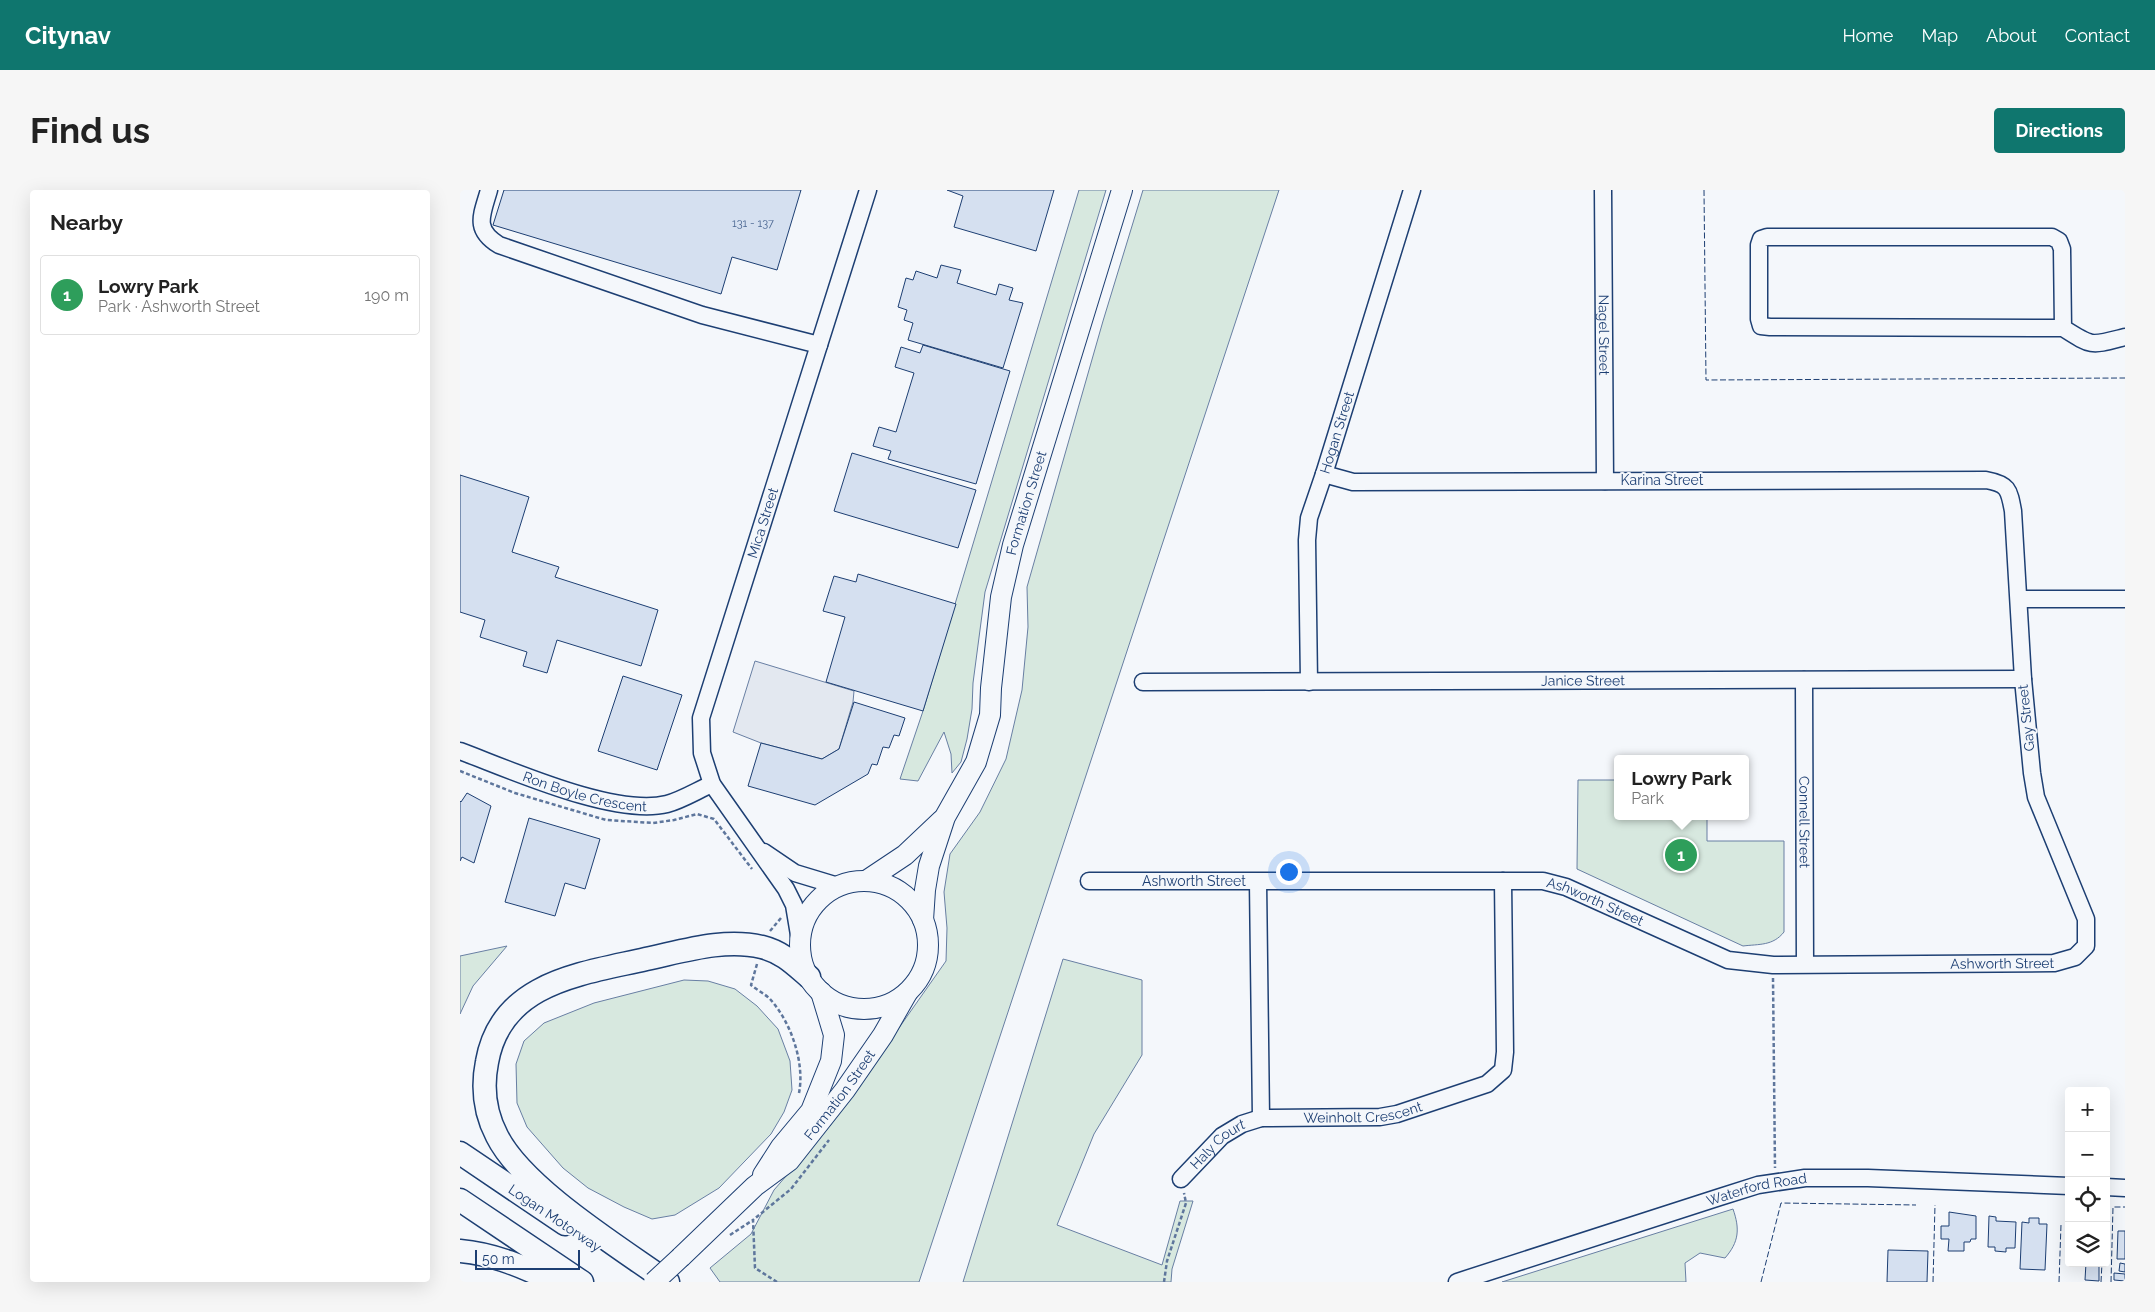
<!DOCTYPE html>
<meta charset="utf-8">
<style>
:root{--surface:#fff;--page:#f6f6f6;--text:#222;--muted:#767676;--line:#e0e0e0;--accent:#0f766e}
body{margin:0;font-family:Raleway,sans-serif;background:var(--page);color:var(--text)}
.controls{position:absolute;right:15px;bottom:15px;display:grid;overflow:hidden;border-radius:5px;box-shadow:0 5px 20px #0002}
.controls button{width:45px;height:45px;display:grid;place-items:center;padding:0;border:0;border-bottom:1px solid var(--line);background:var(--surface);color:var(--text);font:25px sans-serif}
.scale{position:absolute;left:15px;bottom:12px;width:105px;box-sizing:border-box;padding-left:5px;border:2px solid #1d3f73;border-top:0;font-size:14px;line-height:18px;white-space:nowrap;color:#1d3f73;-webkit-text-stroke:4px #f4f7fb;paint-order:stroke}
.you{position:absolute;left:828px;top:681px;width:18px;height:18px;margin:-12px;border:4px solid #fff;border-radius:50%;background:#1a73e8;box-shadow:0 0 0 8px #1a73e833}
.badge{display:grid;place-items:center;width:32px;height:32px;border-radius:50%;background:var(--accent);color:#fff;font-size:16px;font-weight:700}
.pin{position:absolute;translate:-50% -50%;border:2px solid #fff;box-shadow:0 1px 5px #0006}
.popup{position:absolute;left:1154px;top:565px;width:135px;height:65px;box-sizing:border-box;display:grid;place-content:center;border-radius:5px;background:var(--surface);filter:drop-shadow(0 1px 4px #0005);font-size:16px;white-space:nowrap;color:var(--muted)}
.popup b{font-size:19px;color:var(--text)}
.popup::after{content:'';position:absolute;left:50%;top:100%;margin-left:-10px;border:10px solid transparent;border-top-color:var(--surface)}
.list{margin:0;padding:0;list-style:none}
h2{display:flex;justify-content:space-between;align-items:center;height:65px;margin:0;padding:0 20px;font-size:21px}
h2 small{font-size:16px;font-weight:400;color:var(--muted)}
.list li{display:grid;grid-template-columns:32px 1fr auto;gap:15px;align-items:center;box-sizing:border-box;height:80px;margin:0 10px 10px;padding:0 10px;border:1px solid var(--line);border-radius:5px}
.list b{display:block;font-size:19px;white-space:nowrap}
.list p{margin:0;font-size:16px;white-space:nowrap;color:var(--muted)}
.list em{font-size:16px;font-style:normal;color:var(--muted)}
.icon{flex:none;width:28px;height:28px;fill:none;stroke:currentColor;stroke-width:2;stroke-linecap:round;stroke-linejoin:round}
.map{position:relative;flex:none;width:1665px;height:1092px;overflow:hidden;border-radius:5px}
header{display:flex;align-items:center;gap:30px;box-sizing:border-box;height:70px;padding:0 25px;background:var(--accent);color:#fff}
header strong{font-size:24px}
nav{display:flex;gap:28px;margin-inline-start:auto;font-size:18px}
.intro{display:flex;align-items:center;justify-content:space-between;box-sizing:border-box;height:120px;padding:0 30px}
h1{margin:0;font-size:35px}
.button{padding:12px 22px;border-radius:5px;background:var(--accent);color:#fff;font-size:18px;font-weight:700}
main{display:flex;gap:30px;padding:0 30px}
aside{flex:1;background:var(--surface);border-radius:5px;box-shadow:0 5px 20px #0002}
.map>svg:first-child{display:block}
</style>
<header>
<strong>Citynav</strong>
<nav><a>Home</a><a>Map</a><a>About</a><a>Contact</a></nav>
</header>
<div class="intro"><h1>Find us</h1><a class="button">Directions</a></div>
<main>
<aside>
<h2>Nearby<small></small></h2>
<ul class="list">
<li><span class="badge" style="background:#2e9e5b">1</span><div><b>Lowry Park</b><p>Park · Ashworth Street</p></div><em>190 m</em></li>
</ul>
</aside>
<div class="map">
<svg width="1665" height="1092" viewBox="0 0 1665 1092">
<rect width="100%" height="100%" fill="#f4f7fb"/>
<path fill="#d7e8df" stroke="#687fa3" d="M619,0h27l-121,402 -12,91 -1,26 -5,30 -6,23 -9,11 -1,-19 -7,-22 -26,49 -18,-2 23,-68z
M683,0h136l-360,1092h-199l-10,-14 41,-34 23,-44 58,-67 114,-162 1,-33 -3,-36 6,-38 30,-42 26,-53 16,-69 6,-63 -1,-40 76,-266z
M1118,590h39v36h90v25h77v91c-11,14 -25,12 -41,14l-166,-77z
M47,756l-34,40 -13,28v-58z
M603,769l79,21v75l-48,79 -37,91 105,40 18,-64h13l-21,68 -1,13h-208z
M224,790l24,1 27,8 22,17 21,23 12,32 2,29 -8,22 -13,22 -52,54 -44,27 -23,4 -28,-12 -36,-19 -25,-20 -36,-41 -10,-24 -1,-39 8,-23 20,-18 50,-20z
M1273,1019c7,20 6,33 -8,49l-25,-5 -15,10 1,19h-184z"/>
<path fill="#e3e8f0" stroke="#687fa3" d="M295,471l99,30 -1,11 -14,47 -17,10 -61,-16 -28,-11z"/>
<path fill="#d5e0f0" stroke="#1d3f73" d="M44,0h297l-24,80 -45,-13 -11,37 -228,-69z
M487,0h107l-18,61 -82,-24 9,-31z
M481,75l20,5 -4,13 39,12 3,-11 14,4 -4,12 14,3 -20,65 -95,-28 5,-17 -9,-3 3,-10 -9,-3 8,-29 7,2 3,-9 21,7z
M463,155l87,26 -34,113 -88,-25 3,-8 -18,-5 6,-19 17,5 18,-59 -19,-6 6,-20 19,6z
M392,263l124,37 -18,58 -124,-37z
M0,285l69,22 -17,55 47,15 -4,10 103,33 -17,56 -84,-26 -10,33 -24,-7 4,-14 -47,-15 5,-17 -25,-8z
M398,384l98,30 -33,107 -97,-29 19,-65 -22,-6 11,-35 22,6z
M163,486l59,19 -25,75 -59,-19z
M394,512l51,16 -6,18 -5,-1 -5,13 -6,-1 -6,18 -5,-1 -4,10 -53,31 -67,-19 13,-43 61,16 17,-10z
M7,603l24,13 -17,57 -12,-6 -2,4v-60l1,1z
M69,628l71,21 -15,50 -20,-6 -10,33 -50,-14z
M1489,1022l27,4v23h-5l-1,3h-6v9h-16l1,-12h-8v-13h8z
M1529,1026l7,1v4l20,1 -1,26h-9v4l-11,-1v-4h-7z
M1569,1028h10v6h8l-2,46 -25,-1 2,-47 7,1z
M1658,1041h7v28h-8z
M1428,1060l40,1 -1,31h-40z
M1626,1073h13v18l-14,-1z
M1660,1073l5,1v8l-6,-1z
M1654,1083l11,1v7l-11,-1z"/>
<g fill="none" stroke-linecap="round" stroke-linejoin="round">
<defs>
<g id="minor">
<path d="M29,0c-7,25 -16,39 10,55l203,70 117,30"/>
<path id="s1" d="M1143,0l2,291"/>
<path d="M1603,138l-1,-79 -3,-8 -7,-4h-285l-6,2 -2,6v74l2,7 9,1 293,1c30,19 27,18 62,9"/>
<path d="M1559,409h106"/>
<path id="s2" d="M1344,490l1,284"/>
<path id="s3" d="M683,492l880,-3"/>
<path id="s4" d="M849,492l-2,-142 2,-22 15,-44 88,-284"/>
<path id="s5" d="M0,561c51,19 155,66 207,53 15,-4 31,-14 45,-20"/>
<path d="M304,662l31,21 43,13"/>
<path id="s6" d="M629,691h454l23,6 162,73 45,5 281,-2 21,-6 11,-11v-27l-50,-122 -4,-24 -9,-94 -10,-168c-4,-22 -5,-27 -27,-31l-633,2 -29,-8"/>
<path d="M798,692l3,236"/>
<path id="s7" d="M340,751l-6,-36 -8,-16 -74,-105 -10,-31 -1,-35 167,-528"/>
<path id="s8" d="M721,989l41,-43 20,-12 19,-6 119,-1 17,-3 90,-30 16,-14 2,-18 -2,-171"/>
<path d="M1646,997l19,1"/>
<path id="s9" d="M997,1092l263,-85 38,-12 47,-7h63l201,8"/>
</g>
<g id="major">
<path d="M406,691l39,-26 37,-35"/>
<circle cx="404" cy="755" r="64"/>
<path id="s10" d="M463,730l2,-30 4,-24 16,-49 31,-55 14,-47 1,-27 10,-91 12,-52 109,-355"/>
<path d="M303,985l18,-28 30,-36 20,-50 3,-26 -13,-43"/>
<path id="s11" d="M221,1067l74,-71 34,-25 56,-71 38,-55 24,-42"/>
</g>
<path id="highway" d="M0,963l105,71
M0,1010l122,82
M0,1061c34,3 64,16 95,31
M208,1092c-49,-35 -145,-94 -171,-146 -12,-23 -15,-49 -10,-74 14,-80 94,-88 159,-103 38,-8 78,-21 116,-12 20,5 32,17 47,30"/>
</defs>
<use href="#minor" stroke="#1d3f73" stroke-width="19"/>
<use href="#major" stroke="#1d3f73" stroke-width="22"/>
<use href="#highway" stroke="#1d3f73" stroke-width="25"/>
<path stroke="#5e769c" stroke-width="2.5" stroke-dasharray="4 2.5" stroke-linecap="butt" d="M0,581l55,22 91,27 47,3 21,-3 23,-6 17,5 38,50
M310,741l11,-13
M297,774l-6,21c6,5 14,9 19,14 21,23 35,64 29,94
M1313,788l2,190
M270,1045l23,-15
M317,1092l-22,-14 -2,-48 38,-31 38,-49
M704,1092l3,-21 19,-58 -2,-10"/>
<use href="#minor" stroke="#f4f7fb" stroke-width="16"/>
<use href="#major" stroke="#f4f7fb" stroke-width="20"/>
<use href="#highway" stroke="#f4f7fb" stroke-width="22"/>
<defs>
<path id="major-bridge" d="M194,1092l27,-25"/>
</defs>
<use href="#major-bridge" stroke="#1d3f73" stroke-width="22" stroke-linecap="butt"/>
<use href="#major-bridge" stroke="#f4f7fb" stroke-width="20"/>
<path stroke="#1d3f73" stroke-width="1" stroke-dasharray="6 2.5" stroke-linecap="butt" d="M1244,0l2,190 419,-2
M1301,1092l20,-79 135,2
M1473,1092l2,-77
M1599,1092l2,-57
M1641,1092l1,-19
M1651,1092l2,-75h12"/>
</g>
<g text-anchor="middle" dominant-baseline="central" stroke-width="4" stroke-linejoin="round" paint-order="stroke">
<g font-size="11" fill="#4b6792">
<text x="293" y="33">131 - 137</text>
</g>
<g font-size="14" fill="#1d3f73" stroke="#f4f7fb">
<text stroke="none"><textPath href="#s1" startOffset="145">Nagel Street</textPath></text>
<text stroke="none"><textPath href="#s4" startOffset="254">Hogan Street</textPath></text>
<text x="1202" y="290">Karina Street</text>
<text stroke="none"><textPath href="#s10" startOffset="434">Formation Street</textPath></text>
<text stroke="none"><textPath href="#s7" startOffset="455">Mica Street</textPath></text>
<text stroke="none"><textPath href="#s3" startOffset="440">Janice Street</textPath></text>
<text transform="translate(1566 528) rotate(-96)">Gay Street</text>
<text stroke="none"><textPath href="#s5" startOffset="132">Ron Boyle Crescent</textPath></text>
<text stroke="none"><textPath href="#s2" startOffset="142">Connell Street</textPath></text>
<text stroke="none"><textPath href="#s6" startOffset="105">Ashworth Street</textPath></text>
<text stroke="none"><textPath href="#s6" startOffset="510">Ashworth Street</textPath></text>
<text stroke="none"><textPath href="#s6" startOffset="930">Ashworth Street</textPath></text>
<text stroke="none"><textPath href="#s11" startOffset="228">Formation Street</textPath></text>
<text stroke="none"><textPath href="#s8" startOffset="205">Weinholt Crescent</textPath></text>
<text stroke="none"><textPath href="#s8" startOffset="51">Haly Court</textPath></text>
<text stroke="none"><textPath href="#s9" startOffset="314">Waterford Road</textPath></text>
<text transform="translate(95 1028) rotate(34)">Logan Motorway</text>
</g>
</g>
</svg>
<div class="controls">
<button>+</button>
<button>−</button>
<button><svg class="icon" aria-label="locate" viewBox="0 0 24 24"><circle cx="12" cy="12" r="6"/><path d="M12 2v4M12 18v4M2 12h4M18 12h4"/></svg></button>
<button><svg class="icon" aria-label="layers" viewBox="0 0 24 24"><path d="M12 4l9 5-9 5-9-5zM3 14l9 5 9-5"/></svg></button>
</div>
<div class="scale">50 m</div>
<div class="you"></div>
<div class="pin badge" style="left:1221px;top:665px;background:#2e9e5b">1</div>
<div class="popup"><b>Lowry Park</b>Park</div>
</div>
</main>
